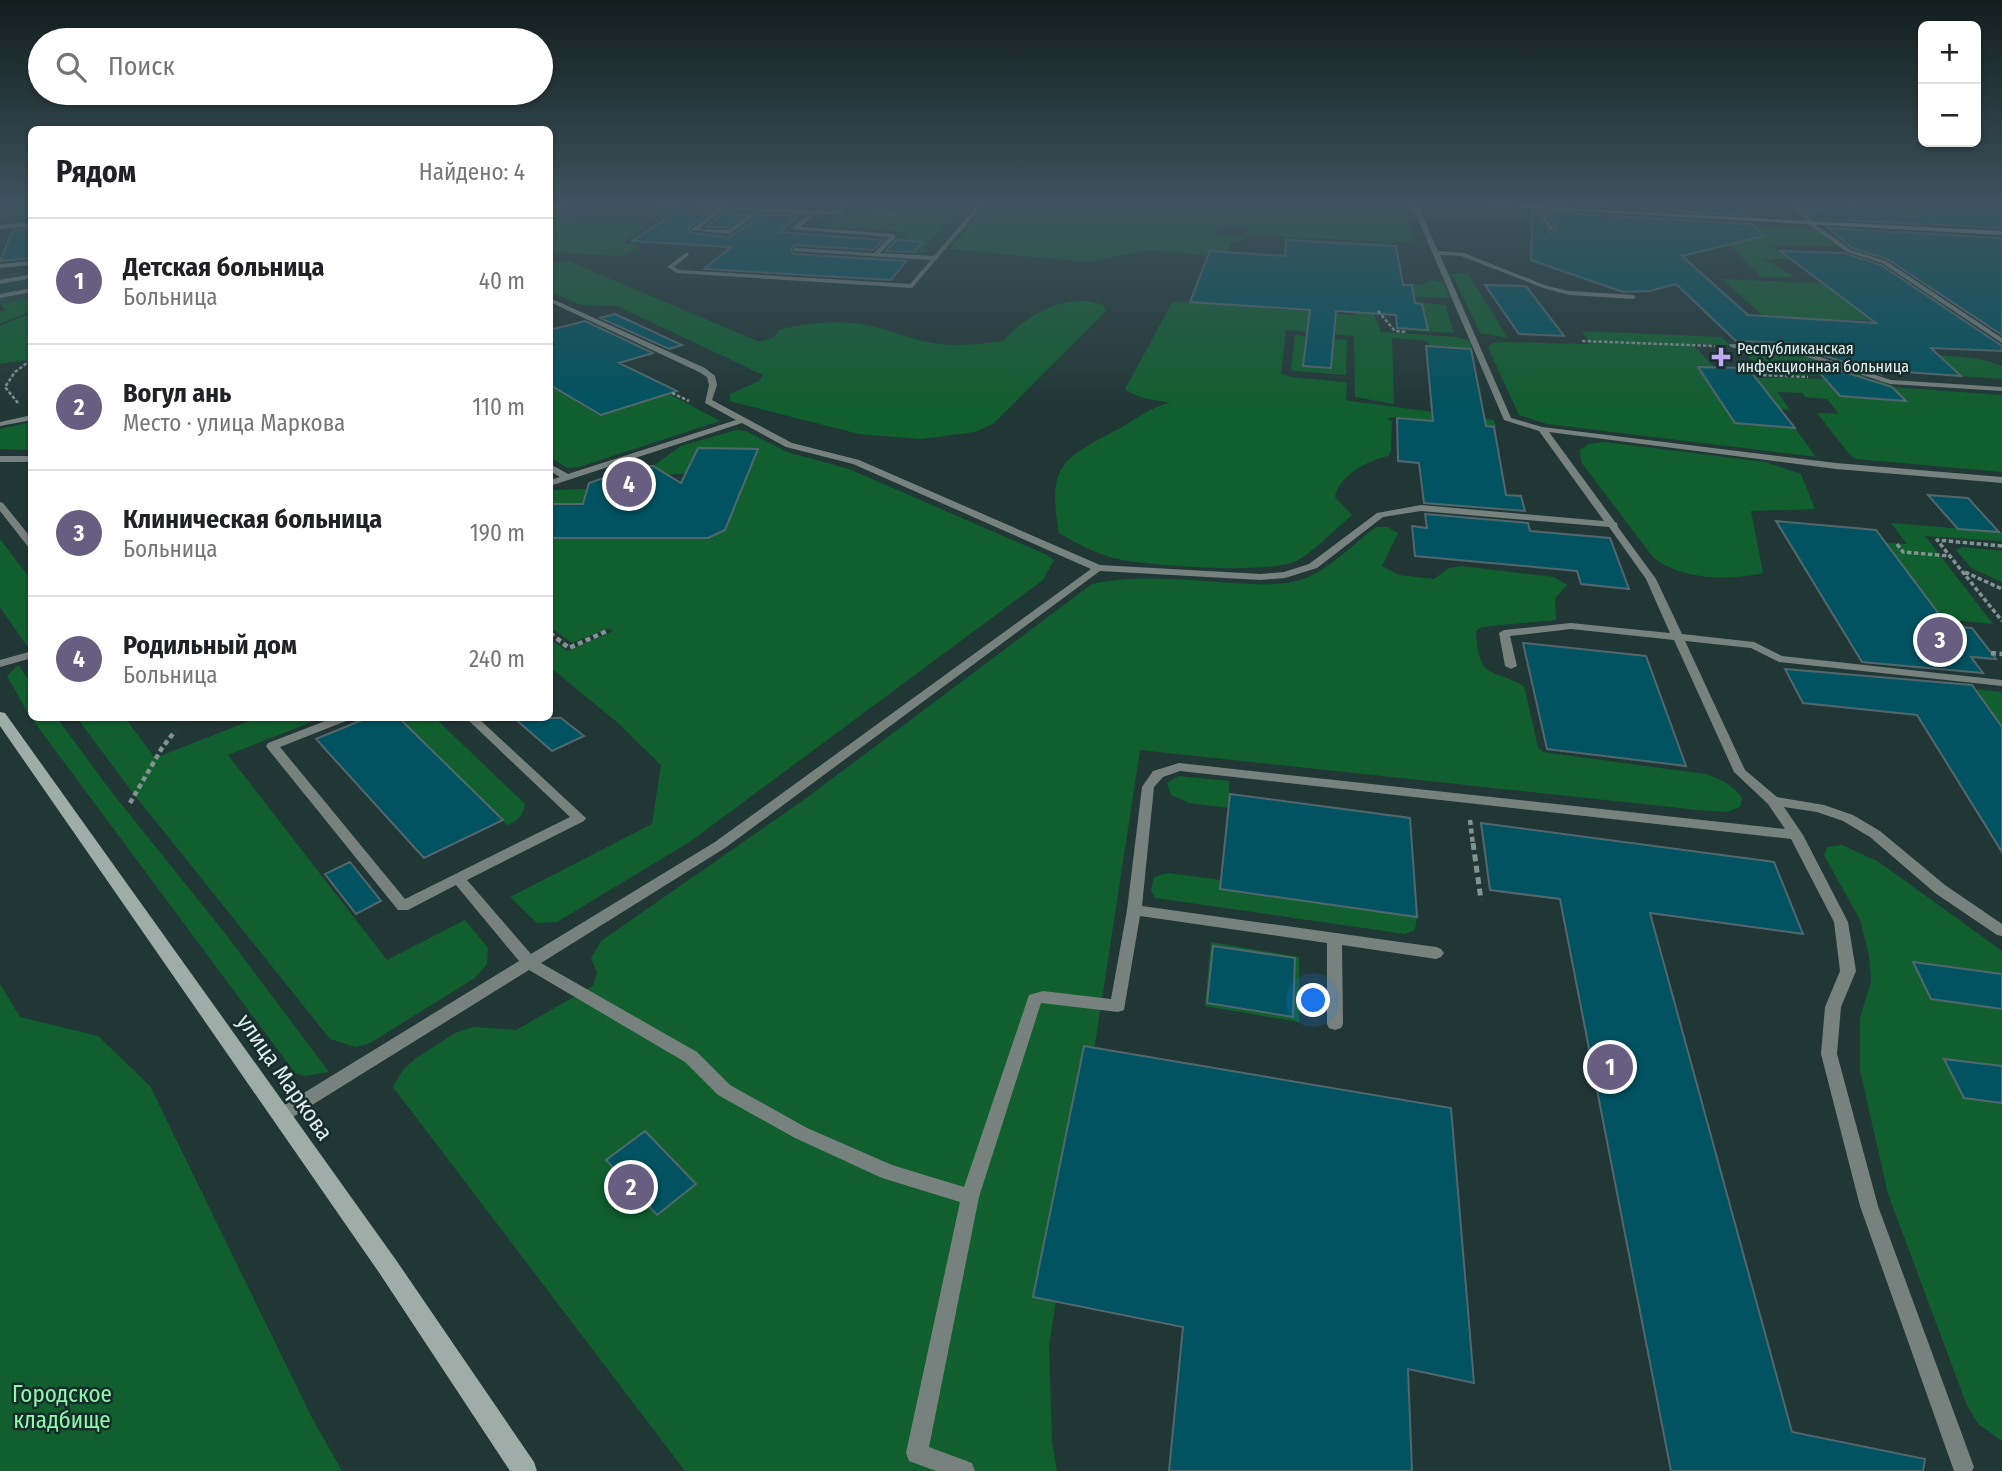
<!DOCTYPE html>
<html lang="ru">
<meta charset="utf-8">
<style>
:root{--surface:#fff;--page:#f6f6f6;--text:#202124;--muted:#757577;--line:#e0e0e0;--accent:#685e81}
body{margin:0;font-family:"Fira Sans Condensed",sans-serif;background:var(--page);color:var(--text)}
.controls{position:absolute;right:21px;top:21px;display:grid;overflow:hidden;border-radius:10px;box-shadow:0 2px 5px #0004}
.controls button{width:63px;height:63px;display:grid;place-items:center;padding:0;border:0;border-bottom:2px solid var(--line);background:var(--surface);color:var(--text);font:35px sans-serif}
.you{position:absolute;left:1314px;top:1001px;width:24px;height:24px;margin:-18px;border:5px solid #fff;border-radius:50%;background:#1a73e8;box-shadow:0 0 0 10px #1a73e833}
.badge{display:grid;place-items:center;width:46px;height:46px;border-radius:50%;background:var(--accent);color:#fff;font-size:23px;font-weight:700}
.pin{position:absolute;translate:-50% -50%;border:4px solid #fff;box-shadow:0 2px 7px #0006}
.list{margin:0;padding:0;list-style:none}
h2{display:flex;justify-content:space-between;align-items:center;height:91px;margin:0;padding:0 28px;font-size:30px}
h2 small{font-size:23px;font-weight:400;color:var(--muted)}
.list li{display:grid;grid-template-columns:46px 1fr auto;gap:21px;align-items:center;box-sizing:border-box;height:126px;padding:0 28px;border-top:2px solid var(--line)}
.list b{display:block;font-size:26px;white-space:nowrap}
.list p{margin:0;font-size:23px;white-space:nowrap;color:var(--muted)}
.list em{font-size:23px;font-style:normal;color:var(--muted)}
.icon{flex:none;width:38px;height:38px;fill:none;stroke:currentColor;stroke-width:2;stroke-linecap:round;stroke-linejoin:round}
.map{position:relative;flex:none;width:2002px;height:1471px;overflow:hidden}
.search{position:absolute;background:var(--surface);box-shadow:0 2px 5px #0004;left:28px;top:28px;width:525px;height:77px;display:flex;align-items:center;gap:18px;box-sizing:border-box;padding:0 24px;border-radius:38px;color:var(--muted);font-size:26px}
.panel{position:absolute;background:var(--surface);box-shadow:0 2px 5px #0004;left:28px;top:126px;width:525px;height:595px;border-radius:10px}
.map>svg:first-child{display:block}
</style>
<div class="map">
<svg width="2002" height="1471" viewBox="0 0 2002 1471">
<rect width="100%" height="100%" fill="#213736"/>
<path fill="#234241" d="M1482,203h520v27z
M31,269v30l-31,6v-30z"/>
<path fill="#115f2f" d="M637,203h331l-45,45 5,3 -6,2 -28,-3 14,-18 -87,-6 11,-10 10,-2 -11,-4z
M989,203h331l71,4 13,6 11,30 -168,-8 1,-6c-10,-5 -20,-4 -30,-2l-3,8 27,2 3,3 -15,4 -9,41 -15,-30 -58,-5 -61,12 -138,-13z
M558,218l79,4 12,3 -26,17 16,4 -12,8 -9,2 -68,-4v-32z
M1709,224l104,5 24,17 -69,-1 22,14h-27l32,18h-33z
M568,261l192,81 14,-5 5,-7c30,-8 65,-11 96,-3 19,4 38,13 58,16 23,4 47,1 70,-2 24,-26 64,-50 100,-36l3,6 -113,113 -18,8 -54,7 -62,-5 -129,-33v-7l29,-13 4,-6 -146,-69 -36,-1 -31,-13v-29z
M1462,273l6,1 40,64 -28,-5 -28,-59z
M1722,279l187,8 14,4 19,13 -39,17 -99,-2 91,47 7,8 -29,-2 -75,-25z
M1431,280l12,2 7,16 -59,-2 1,-13 28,2z
M1356,294l13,8 12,30 75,5 14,4 2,9 -43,-4 -1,-5 -36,-3 2,66 -39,-7 -1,-61 -68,-6 -5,44 12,3 51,5 3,1 -1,17 4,1 144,19 2,7 -101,-10 -8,2 5,2 -1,29 -3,6c-21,5 -49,19 -53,41l17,18c-15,12 -41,40 -58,47 -32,12 -136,4 -171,-2 -23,-4 -44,-15 -64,-27 -13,-71 6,-75 63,-106 15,-9 31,-21 48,-24 -16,-4 -30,-3 -45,-14l48,-88 182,14z
M31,298v13l-31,13v-12l6,-2 -6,-6z
M1398,300l47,5 9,28 -56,-3h30l-6,-26 -28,-2z
M31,313v46l-31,5v-38z
M1582,331l140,6 8,8 -38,-1 32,33 116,2 -11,4 11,13 65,4 -12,-13 -39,-3 -6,-5 35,2 10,6 109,8v77l-146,-13 -6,-4 -33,-42 22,1 -12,-15 -22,-2 -2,-4 -26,-1 13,18 -9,-1 -11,-15 -56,-3 21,32 60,5 21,29 -269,-33 -28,-9 -31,-67 3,-4 7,-2 93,2z
M1295,335l52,5 -1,35 -52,-4 -3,-2z
M1744,349l44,2 80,26 -102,-3 -25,-24z
M1938,355c23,2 43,2 64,11v13l-41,-3z
M550,385l51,30 68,-21 51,27 -141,46 -12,1 -17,-11z
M31,422v28l-31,-1v-20z
M736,430l10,1 41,21 62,17 198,86 7,5 -11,20 -352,261 -134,81 -20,1 -27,-26 142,-73 9,-59 -43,-42 -68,-56v-28l17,12 46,-20 -5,-3 -36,15 -22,-16v-89h158l17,-7 33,-82 -60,-1 -10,25 -21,2 -14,-9 28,-20z
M1605,442l160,20 36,12 14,35 -64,2 12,62c-33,8 -83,7 -110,-16l-72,-95 -1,-12 9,-6z
M588,489l7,16 -45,-1v-14z
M1891,523l111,9v9l-77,-5 68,88 -50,-5 -57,-76 21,1z
M1376,527h12l10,6 -16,33 17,9 35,4 15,-11 12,-2 93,11 13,8 -12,13 1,22 -74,7 -6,4c3,49 13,36 48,55l14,61 5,5 162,22c15,5 27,10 37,24l-2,9 -14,5 -28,-2 -558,-60 -91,596 3,96 5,29h-372l-292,-384 9,-16 14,-13 39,-25 18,-6 43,3 77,-44 4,-13 -6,-15 10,-17 204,-142 287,-215c45,-10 94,-4 140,-1 24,1 52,4 74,-5 26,-11 48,-35 70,-51z
M0,539l31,41v64l-4,2 -27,-39z
M1962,547l40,4v31l-31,-14 -15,-18z
M18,665l13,18 1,35h25l53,72 114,142 105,140 -24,4 -10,-3 -266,-358 -22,-39z
M1975,689l27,3v35z
M77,718h48l30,40 102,-40h64l-93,37 159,205 78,-40 23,28 -1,16 -12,14 -105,65 -14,4 -26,-8 -197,-246z
M399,718h36l90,86c-1,10 -8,18 -18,21z
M1179,776l50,5v27l-40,-5 -18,-8 -4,-12z
M1842,845l37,17 123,89v490l-24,-17 -12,-21 -78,-209 -28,-124v-52l11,-36 -2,-27 -9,-35 -36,-65 3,-8z
M1169,873l52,7 -1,9 197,28 -2,13 -10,4 -250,-36 -4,-8 3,-13z
M1211,942l88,15v65l-94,-16z
M0,984l20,33 78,19 52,50 161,330 31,55h-342z"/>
<path fill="#015361" stroke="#52676d" stroke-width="2" d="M1564,203h169l11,12 -179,-10z
M1849,203h153v25l-184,-9 -11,-10 53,3z
M678,211l31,2 -20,15 2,5 38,4 33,-22 35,1 -17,16 103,8 -10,10 -78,-5 -4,5 2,4 113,7 -15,19 -187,-11 27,-22 -99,-6z
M1532,211h4l14,22 7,-3 -11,-18 206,12 12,12 -82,20 66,59 128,8 -96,-72 64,2 37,12 121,81v5l-71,-3 30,28 -84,-6 3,4 -82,-27 -4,-4 -58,-2 -60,-57 -26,7 -27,1 -92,-32z
M723,213l21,2 -17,12h-21z
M1828,228l174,10v97l-115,-76 -35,-11z
M32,229v29l-32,3 13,-31z
M896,240l26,2 -8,10 -28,-1z
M1286,240l110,6 7,39h9l3,18 7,1 6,26 -31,-2 -1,-13 -60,-4 -5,57 -28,-2 7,-56 -120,-8 20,-51 75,5z
M1485,285l41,1 38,50 -45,-2z
M615,314l67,31 -13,4 -69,-31z
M585,321l68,32 -34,10 58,28 -76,24 -51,-30v-55z
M1426,346l45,3 15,77 8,1 12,68 15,1 4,15 -101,-8 -5,-40 -21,-2 -1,-43 36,3z
M1809,361l83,26 14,14 -66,-5z
M1698,367l50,1 47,60 -60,-5z
M698,448l60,1 -33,81 -17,8h-158v-34h33l6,-21 50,-17h14l28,17z
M1928,495l40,3 31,34 -41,-3z
M1425,514l103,9 2,8 80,7 19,51 -48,-5 -4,-13 -162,-15 -3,-30 15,2z
M1776,521l100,9 72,96 24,2 24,31 -25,-2 12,16 -121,-11z
M1523,643l123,13 40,110 -139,-17z
M1785,669l187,16 30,42v125l-85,-137 -114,-12z
M367,718h32l104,102 -79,38 -108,-119z
M514,718h47l23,18 -32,15z
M1230,794l180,24 7,99 -197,-28z
M1481,823l293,39 29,72 -153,-21 142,519 133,27 -2,12h-252l-111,-572 -70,-9z
M350,862l31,39 -25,13 -31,-40z
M1213,946l82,12 -2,59 -86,-14z
M1913,962l89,12v35l-71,-10z
M1084,1046l367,62 23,275 -66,-14 4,102h-243l14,-144 -150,-30z
M1944,1059l58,7v37l-38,-5z
M645,1131l51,53 -39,31 -51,-55z"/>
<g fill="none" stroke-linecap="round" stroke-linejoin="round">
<path stroke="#819392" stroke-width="2" stroke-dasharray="2.5 2" stroke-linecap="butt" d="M863,211l33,5
M1378,311l2,2"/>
<path stroke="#819392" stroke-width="2.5" stroke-dasharray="3.5 2" stroke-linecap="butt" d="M1378,311l17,20 11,1
M1582,341l133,5
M1751,365l9,10 48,2
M672,393l17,8
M18,403l-13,-16 10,-15 17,-13"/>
<path stroke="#819392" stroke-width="3.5" stroke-dasharray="4.5 2.5" stroke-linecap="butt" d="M1897,544l6,8 46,4
M2002,546l-65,-6 65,81
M1965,572l37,17"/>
<path stroke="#819392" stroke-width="4.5" stroke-dasharray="5 3.5" stroke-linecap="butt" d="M550,633l19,15 40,-18
M1991,653l11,1
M130,803l32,-55 13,-17
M1470,820l3,25"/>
<path stroke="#819392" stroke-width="5" stroke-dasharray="7 4.5" stroke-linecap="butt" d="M1473,843l8,57"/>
<path fill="#77817d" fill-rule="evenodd" d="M563,203h7l-20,10v-4z
M588,203l249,8 9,-8h6l-12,11h-25l-15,13 94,7 2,3 -16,16 54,3 45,-53h6l-73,85 -235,-15 -10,-6 20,-15 2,3 -15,12 6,3 230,14 21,-24 -138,-9 2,-3 79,5 15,-16 -96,-8v-2l16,-13 -48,-2 -32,22 -38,-4 26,-20zM723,210l31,1 -26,19 -29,-1z
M1411,203h6l21,48 26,2 83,33 22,5 64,4 3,2 -3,2 -64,-4 -26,-7 -82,-32 -21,-1 71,163 31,9 294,36 166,14v6l-166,-14 -287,-37 66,90 2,1 1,4 38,52 26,55 72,8 28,14 220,24v6l-223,-24 -28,-14 -66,-7 60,129 32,27 47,8 29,10 27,16 65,54 57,39v12l-5,-1 -62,-42 -65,-56 -27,-16 -26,-9 -33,-5 19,28 45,87 8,49 -15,36 -4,47 41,152 96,261 -2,4h-18l-94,-265 -39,-152 4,-47 15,-36 -6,-49 -43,-83 -611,-68 -17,6 -9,10 -12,119 294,41 5,2 3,4 -3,4 -5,2 -94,-14 1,79 -2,4 -6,2 -6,-2 -2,-4v-81l-187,-27 -16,94 -6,2 -77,-9 -62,194 -50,250 43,16 3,8h-39l-27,-10 -3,-8 54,-251 -78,-24 -87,-40 -77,-43 -33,-33 -156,-92 -241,150 -6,2 -6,-2 -3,-5 3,-5 243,-149 -63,-76 -48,25h-10l-130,-161 -2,-3 2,-3 65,-25h15l-2,3 -66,26 125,152 165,-82 -104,-99h12l108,100 -2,3 -117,59 64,74 184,-112 376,-273 -238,-105 -67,-17 -44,-24 -192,63v-6l10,-3 -10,-6v-7l18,10 168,-54 -31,-17 4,-18 -2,-8 -8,-5 -149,-70v-4l155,70 10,8 2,9 -5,15 80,43 67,17 241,105 161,9 23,-2 25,-8 68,-51 44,-8 183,16 -65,-90 -35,-11zM1421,511l188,16 37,52 24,54 -99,-10 -67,7 -5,3 6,33 6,3 6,-3 -7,-30 61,-7 103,11 60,132 34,32 17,25 -606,-66 -26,8 -11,16 -15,123 -16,89 -68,-8 -14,4 -65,192 -72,-22 -85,-37 -77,-43 -33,-33 -156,-89 184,-115 375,-277 161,9 24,-2 32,-10 66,-51z
M1555,203h6l3,8h-4z
M1788,203h6l21,19v2l36,26 35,11 116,77v5l-120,-80 -35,-11 -40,-28 1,-2z
M1536,207h4l14,23h-4z
M32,222v4l-32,3v-4z
M32,261v4l-32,3v-4z
M32,274v4l-32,6v-4z
M32,288v4l-32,6v-4z
M1730,344l56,2 105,34 111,7v4l-112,-7 -105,-34 -52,-2 -4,-2z
M32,415v5l-32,6v-4z
M0,456h32v6h-32z
M0,502l3,1 29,36v10l-3,-1 -29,-37z
M32,651v7l-32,9v-7z"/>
<path fill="#9eada8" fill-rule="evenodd" d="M1432,203h38l532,28v4z
M0,712l5,1 391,547 138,202 3,9h-27l-130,-197 -380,-548z"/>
</g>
<linearGradient id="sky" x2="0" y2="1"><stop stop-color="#121e1e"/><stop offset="0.5" stop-color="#3d535d"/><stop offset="1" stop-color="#3d535d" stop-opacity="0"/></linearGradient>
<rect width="2002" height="409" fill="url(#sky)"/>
<path fill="#c0a8f3" stroke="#172d2c" stroke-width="2.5" d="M1717.5 346.5h7v7h7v7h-7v7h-7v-7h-7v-7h7z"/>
<g text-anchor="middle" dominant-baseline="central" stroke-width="5" stroke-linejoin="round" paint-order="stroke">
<g font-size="16" fill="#e2efee" stroke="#172d2c" text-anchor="start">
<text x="1737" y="348">Республиканская<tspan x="1737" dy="18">инфекционная больница</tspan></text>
</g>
<g font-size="23" fill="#e2efee" stroke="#172d2c">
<text transform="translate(285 1077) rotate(55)">улица Маркова</text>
</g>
<g font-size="23" fill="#8df9a9" stroke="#172d2c">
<text x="62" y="1394">Городское<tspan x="62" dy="26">кладбище</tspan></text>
</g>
</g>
</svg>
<div class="controls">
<button>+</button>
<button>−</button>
</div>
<div class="you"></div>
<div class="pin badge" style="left:1610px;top:1067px">1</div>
<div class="pin badge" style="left:631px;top:1187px">2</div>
<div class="pin badge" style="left:1940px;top:640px">3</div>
<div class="pin badge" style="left:629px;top:484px">4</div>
<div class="search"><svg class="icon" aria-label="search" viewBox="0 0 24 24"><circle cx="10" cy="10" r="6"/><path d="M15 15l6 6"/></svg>Поиск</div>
<section class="panel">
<h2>Рядом<small>Найдено: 4</small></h2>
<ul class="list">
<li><span class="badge">1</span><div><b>Детская больница</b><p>Больница</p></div><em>40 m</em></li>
<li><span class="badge">2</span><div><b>Вогул ань</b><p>Место · улица Маркова</p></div><em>110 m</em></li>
<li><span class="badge">3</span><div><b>Клиническая больница</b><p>Больница</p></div><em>190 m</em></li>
<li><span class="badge">4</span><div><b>Родильный дом</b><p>Больница</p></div><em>240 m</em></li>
</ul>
</section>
</div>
